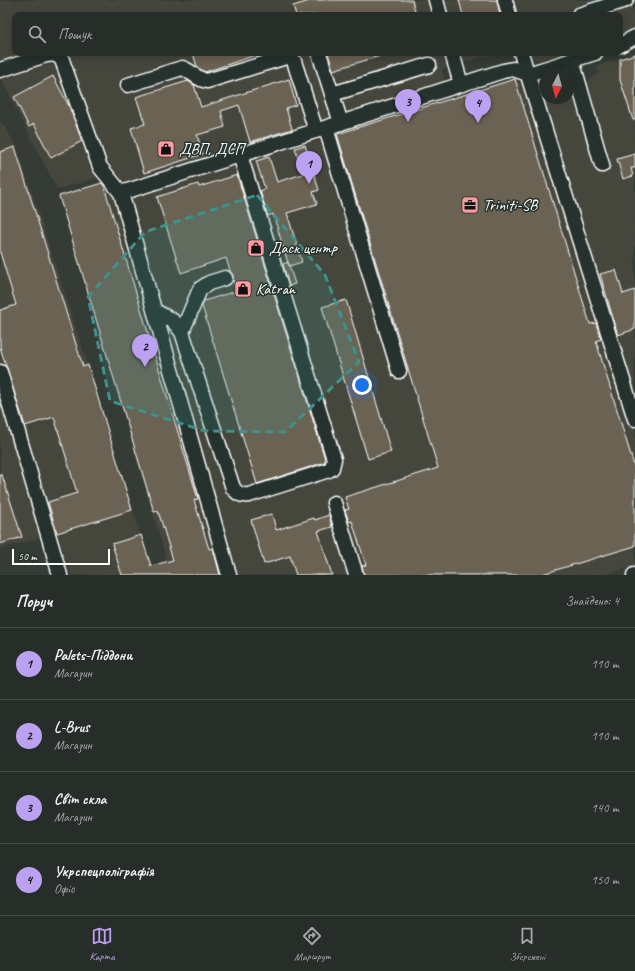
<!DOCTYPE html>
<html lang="uk">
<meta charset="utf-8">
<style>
:root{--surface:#272d28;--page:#2f3530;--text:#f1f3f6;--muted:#a4a8a8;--line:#434945;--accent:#bca0f2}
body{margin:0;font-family:Caveat,sans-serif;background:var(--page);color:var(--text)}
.compass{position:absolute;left:539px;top:68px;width:36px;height:36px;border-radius:50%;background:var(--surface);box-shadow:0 2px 10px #0003;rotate:186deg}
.scale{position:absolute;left:12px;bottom:10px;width:98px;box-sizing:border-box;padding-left:4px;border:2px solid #fff;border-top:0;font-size:11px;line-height:14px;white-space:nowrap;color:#fff;-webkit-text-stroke:3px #26332d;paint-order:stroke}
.you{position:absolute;left:362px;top:385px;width:14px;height:14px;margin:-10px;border:3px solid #fff;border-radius:50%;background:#1a73e8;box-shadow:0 0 0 6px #1a73e833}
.badge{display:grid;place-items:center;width:26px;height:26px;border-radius:50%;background:var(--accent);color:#111;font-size:13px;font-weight:700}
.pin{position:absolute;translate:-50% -33px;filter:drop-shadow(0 1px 2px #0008)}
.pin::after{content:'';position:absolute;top:21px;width:14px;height:12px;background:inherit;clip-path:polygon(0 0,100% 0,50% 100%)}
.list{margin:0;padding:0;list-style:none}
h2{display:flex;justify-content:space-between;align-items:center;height:52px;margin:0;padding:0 16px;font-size:17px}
h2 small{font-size:13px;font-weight:400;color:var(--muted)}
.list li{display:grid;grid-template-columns:26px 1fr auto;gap:12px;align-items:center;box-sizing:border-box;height:72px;padding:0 16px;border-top:1px solid var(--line)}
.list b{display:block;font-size:15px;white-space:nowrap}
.list p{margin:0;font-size:13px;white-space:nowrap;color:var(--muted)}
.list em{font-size:13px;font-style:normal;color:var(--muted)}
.icon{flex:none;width:22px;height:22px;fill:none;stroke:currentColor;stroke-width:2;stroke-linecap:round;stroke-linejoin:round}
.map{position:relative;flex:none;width:635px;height:575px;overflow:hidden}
.search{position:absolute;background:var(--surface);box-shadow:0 2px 10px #0003;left:12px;right:12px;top:12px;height:44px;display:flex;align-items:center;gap:10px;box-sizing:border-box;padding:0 14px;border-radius:8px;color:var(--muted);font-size:15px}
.sheet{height:340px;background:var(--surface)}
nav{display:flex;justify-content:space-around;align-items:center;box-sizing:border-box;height:56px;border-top:1px solid var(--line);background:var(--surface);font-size:11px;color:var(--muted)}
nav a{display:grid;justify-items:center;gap:2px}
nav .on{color:var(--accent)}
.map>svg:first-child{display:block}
</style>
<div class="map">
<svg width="635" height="575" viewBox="0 0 635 575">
<rect width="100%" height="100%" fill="#343c35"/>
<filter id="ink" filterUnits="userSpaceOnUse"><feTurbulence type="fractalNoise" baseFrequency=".025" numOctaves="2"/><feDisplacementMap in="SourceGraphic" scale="8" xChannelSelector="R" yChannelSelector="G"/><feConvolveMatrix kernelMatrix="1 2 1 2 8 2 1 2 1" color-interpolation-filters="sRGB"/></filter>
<g filter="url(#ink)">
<path fill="#44473e" d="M0,0h626l9,11v18l-1,1 -14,4v-19h-605v38h482l-55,16 3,13 -123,40 -203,63 -21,-7 -41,11 -57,-112z
M517,53h47l-22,7 -10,-1z
M635,54v512l-30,9h-434l-112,-379 44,-13 37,13 375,-117 30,17v2h24v-8l11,-3 19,-14 -3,-7z
M0,120l16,25 72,220 65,210h-82l-14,-42 -57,16z"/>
<path fill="#6b6253" stroke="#fff" d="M313,0h99l4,15h-120l-3,-9z
M459,0h38l3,15h-37z
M193,53h63v2l-51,17 -8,-5z
M328,53h51l1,3 -47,14z
M635,54v66h-2l-13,-40v-21z
M53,76l16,30 13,35 -31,17 -17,-34 -5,3 -15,-30z
M289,79l7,26 -10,3 6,21 -42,13 -11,-37 -18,6 4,16 -28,8 6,19 -59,19 -13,-45 14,-4 -9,-27 52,-16 6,4 7,22z
M515,79l75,245 6,-1 5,16 -5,2 39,128v77l-96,29h-175l-2,-9 4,-1 -14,-44 -3,1 -4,-12 4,-1 -4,-12 93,-29 -101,-334z
M305,145l14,45 -6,2 4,12 -30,9 15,49 -13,4 -16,-52 -5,2 -8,-25 5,-2 -9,-28 13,-4 8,25 26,-8 -8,-26z
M15,147l68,220 5,-2 44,145 -75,23 -9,-31 29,-9 -23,-76 -29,9 -25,-79v-37l16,-5 -16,-53v-100z
M635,154v14h-4l2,8 -10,3 -6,-20z
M237,175l88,284v3l-68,22 -55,-178 2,-5 32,-10 -3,-11v-5l-3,-4 -4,-13 -45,15 -24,-76 41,-13 1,3z
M102,183l2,3 94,313 -4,1 15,49 4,-1 7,27h-98l-10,-31 29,-9 10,31 22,-6 -15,-49 -4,1 -95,-316z
M288,262l7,22 -6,2 -6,-22z
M616,270l7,24 12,-4v39l-17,6 -18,-61z
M346,300l45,152 -23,7 -46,-152z
M0,475h2l20,62 -22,7z
M272,514l4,16 38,-12 1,2 14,-5 3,12 -14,4 14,44h-36l-6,-19 -26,8 -13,-44z"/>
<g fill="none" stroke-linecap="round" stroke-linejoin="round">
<defs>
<path id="minor" d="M436,0l4,15
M505,0l4,15
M579,15l47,-15
M620,45l15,-8
M319,53l22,70
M452,53l9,31
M521,53l114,366
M572,60l30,105
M0,70l46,-15c7,-1 12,-1 16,5l38,107 21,26 108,382
M128,85l54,-17c10,3 15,12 25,13l79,-24h4l4,4 22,70
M332,94l97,-29
M326,128l73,243
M121,193l382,-122 10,-2 15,5 67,-21
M155,311l18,10 9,11 51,156c5,6 8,8 16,7l80,-25 3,-2 2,-9 -94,-304
M182,332l18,-43 9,-6 16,-5
M0,372l60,203
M334,503l22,72
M634,575h1"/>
</defs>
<use href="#minor" stroke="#fff" stroke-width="17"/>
<use href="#minor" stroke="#26332d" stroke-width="14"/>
</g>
</g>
<path fill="#3f918b" fill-opacity="0.2" stroke="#3f918b" stroke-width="3" stroke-dasharray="8 5" stroke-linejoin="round" d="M257,195l68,80 34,87 -74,70 -80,-1 -95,-30 -22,-104 57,-65z"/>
<defs>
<symbol id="shop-square" viewBox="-11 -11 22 22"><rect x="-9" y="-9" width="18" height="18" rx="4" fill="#ff9aa2" stroke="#26332d"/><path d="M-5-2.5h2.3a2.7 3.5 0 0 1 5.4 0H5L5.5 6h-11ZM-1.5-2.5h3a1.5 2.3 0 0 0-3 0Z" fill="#111"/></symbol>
<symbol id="office-square" viewBox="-11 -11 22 22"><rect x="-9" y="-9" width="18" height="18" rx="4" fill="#ff9aa2" stroke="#26332d"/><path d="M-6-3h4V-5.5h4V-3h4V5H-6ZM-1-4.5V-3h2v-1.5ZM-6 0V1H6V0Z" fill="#111"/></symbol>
</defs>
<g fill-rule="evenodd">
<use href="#shop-square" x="156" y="139" width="20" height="20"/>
<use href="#office-square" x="460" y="195" width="20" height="20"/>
<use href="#shop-square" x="246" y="238" width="20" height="20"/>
<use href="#shop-square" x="233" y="279" width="20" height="20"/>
</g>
<g text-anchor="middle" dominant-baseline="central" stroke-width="3" stroke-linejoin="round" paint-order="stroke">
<g font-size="16" fill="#fff" stroke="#26332d" text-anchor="start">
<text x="179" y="149">ДВП, ДСП</text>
<text x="483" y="205">Triniti-SB</text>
<text x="269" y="248">Даск центр</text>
<text x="256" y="289">Katran</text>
</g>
</g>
</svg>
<svg class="compass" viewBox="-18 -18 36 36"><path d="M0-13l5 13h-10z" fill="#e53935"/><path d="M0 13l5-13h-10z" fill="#a4a8a8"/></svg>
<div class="scale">50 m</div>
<div class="you"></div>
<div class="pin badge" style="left:309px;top:184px">1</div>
<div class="pin badge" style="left:145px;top:367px">2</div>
<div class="pin badge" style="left:408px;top:122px">3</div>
<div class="pin badge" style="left:478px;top:123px">4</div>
<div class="search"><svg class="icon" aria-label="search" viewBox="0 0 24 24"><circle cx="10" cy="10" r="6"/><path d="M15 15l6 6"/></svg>Пошук</div>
</div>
<section class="sheet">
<h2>Поруч<small>Знайдено: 4</small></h2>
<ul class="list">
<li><span class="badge">1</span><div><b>Palets-Піддони</b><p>Магазин</p></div><em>110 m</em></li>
<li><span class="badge">2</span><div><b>L-Brus</b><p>Магазин</p></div><em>110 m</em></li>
<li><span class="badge">3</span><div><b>Світ скла</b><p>Магазин</p></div><em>140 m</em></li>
<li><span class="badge">4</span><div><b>Укрспецполіграфія</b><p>Офіс</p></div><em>150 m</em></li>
</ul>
</section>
<nav>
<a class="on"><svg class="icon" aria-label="map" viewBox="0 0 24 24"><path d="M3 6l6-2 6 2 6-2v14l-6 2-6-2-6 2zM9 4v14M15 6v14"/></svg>Карта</a>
<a><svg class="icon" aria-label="directions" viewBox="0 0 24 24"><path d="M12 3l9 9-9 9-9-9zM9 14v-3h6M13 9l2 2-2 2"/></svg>Маршрут</a>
<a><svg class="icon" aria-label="saved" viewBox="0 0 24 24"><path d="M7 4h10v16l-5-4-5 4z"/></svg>Збережені</a>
</nav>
